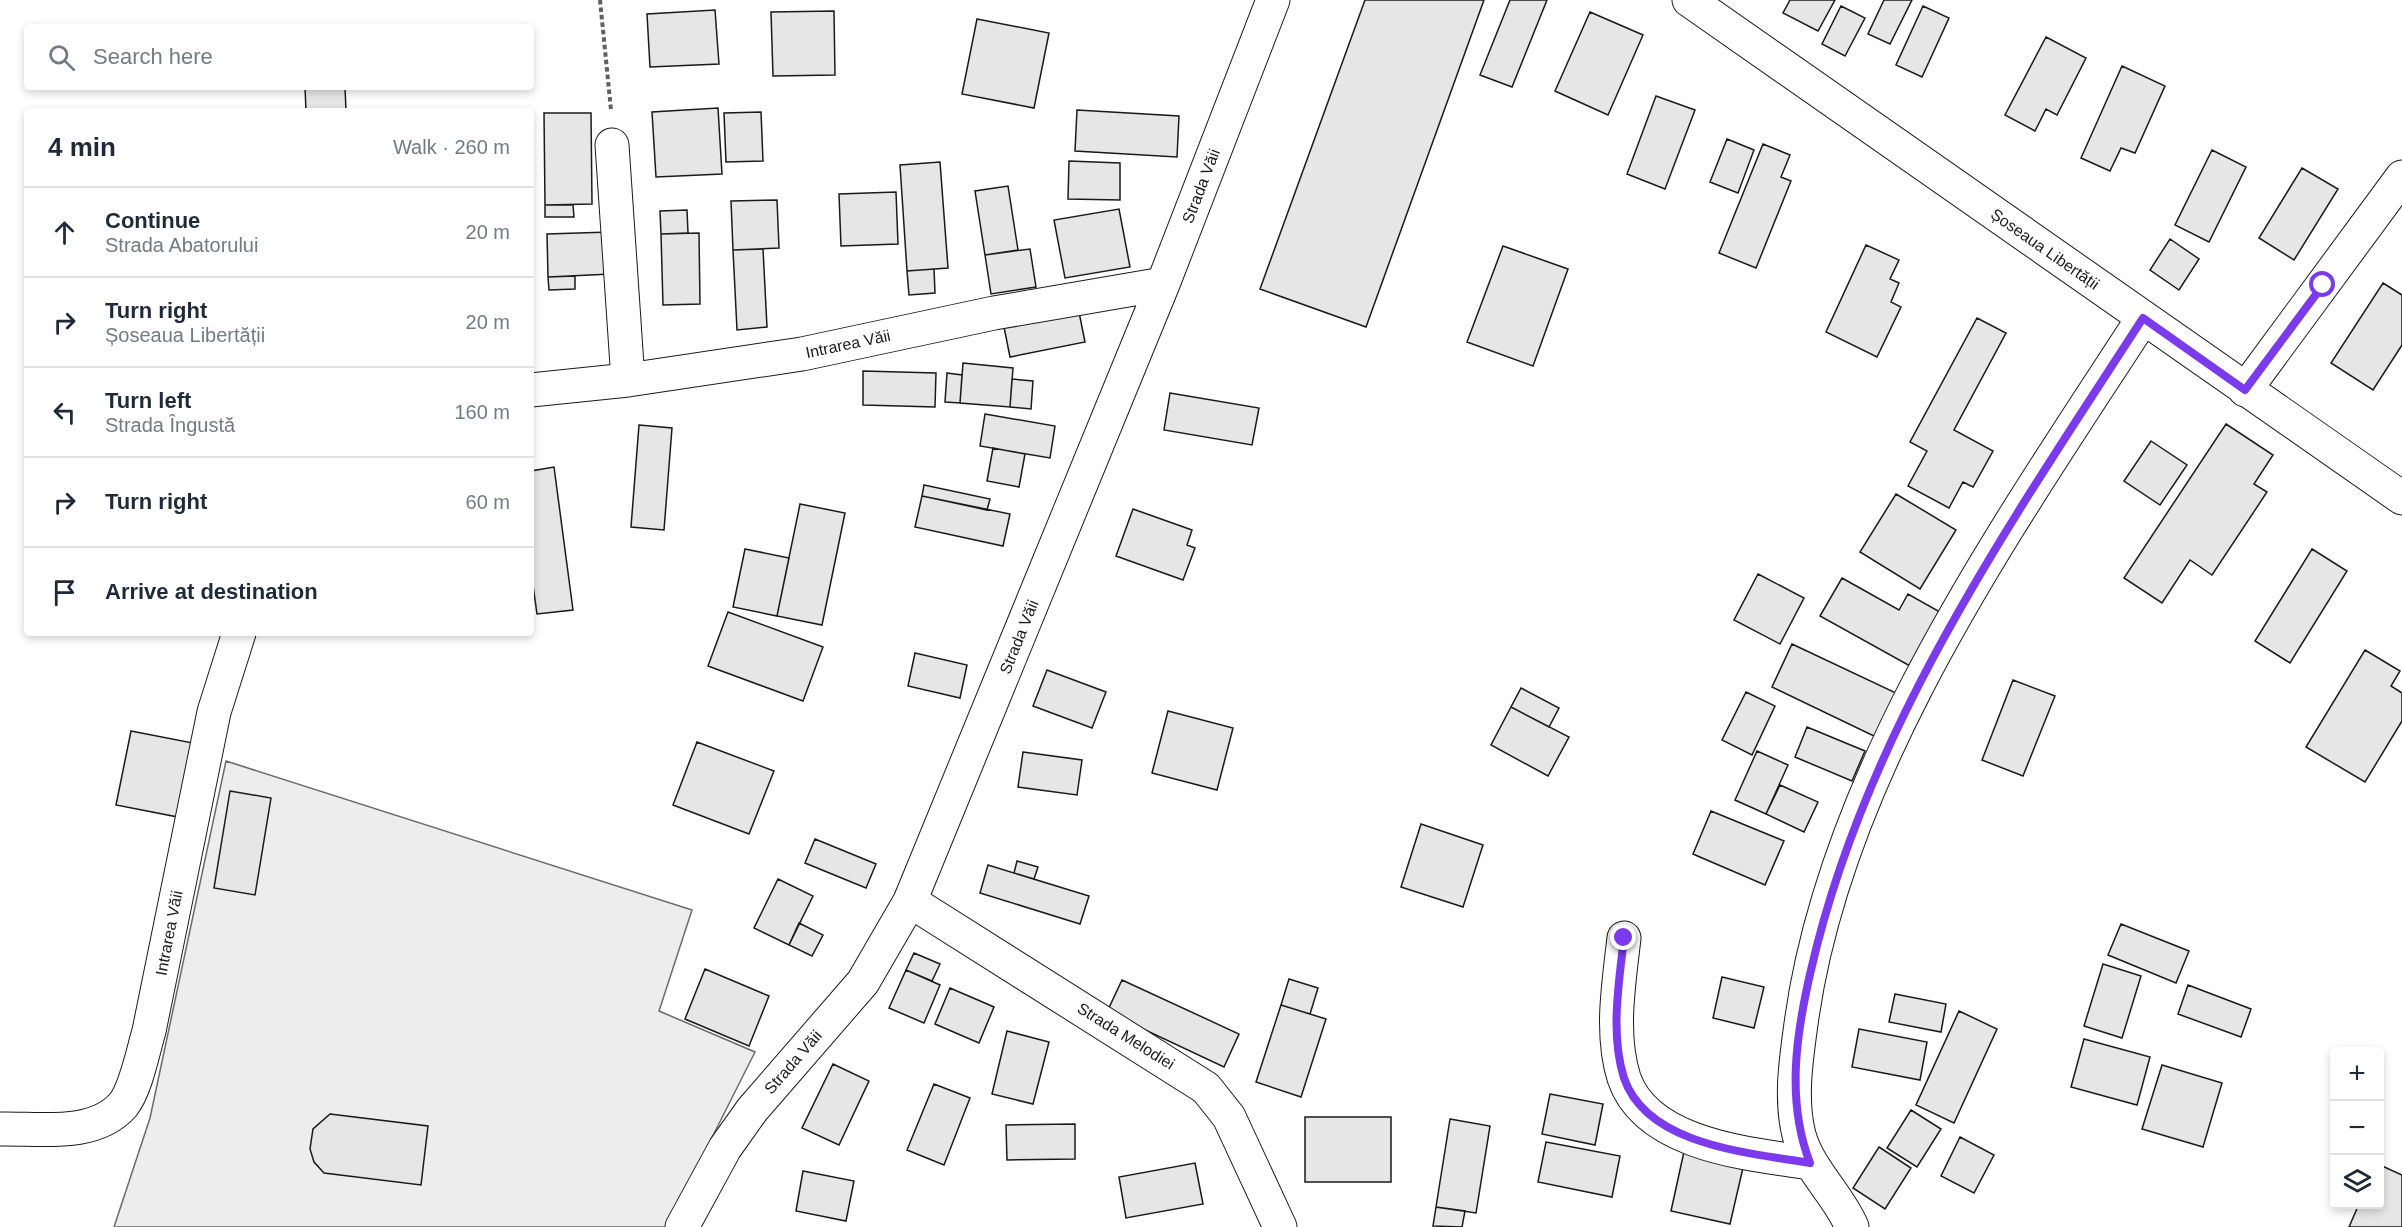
<!DOCTYPE html>
<meta charset="utf-8">
<style>
:root{--surface:#fff;--page:#f2f2f3;--text:#1f2937;--muted:#747a83;--line:#e0e1e3}
body{margin:0;font-family:Arial,sans-serif;background:var(--page);color:var(--text)}
.controls{position:absolute;right:18px;bottom:18px;display:grid;overflow:hidden;border-radius:6px;box-shadow:0 3px 9px #0003}
.controls button{width:54px;height:54px;display:grid;place-items:center;padding:0;border:0;border-bottom:2px solid var(--line);background:var(--surface);color:var(--text);font:30px sans-serif}
.stop{position:absolute;width:18px;height:18px;margin:-14px;border:4px solid #7c3aed;border-radius:50%;background:#fff}
.stop.end{background:#7c3aed;border-color:#fff;box-shadow:0 2px 6px #0008}
.list{margin:0;padding:0;list-style:none}
h2{display:flex;justify-content:space-between;align-items:center;height:78px;margin:0;padding:0 24px;font-size:26px}
h2 small{font-size:20px;font-weight:400;color:var(--muted)}
.list li{display:grid;grid-template-columns:39px 1fr auto;gap:18px;align-items:center;box-sizing:border-box;height:90px;padding:0 24px;border-top:2px solid var(--line)}
.list b{display:block;font-size:22px;white-space:nowrap}
.list p{margin:0;font-size:20px;white-space:nowrap;color:var(--muted)}
.list em{font-size:20px;font-style:normal;color:var(--muted)}
.icon{flex:none;width:33px;height:33px;fill:none;stroke:currentColor;stroke-width:2;stroke-linecap:round;stroke-linejoin:round}
.map{position:relative;flex:none;width:2402px;height:1227px;overflow:hidden}
.search{position:absolute;background:var(--surface);box-shadow:0 3px 9px #0003;left:24px;top:24px;width:510px;height:66px;display:flex;align-items:center;gap:15px;box-sizing:border-box;padding:0 21px;border-radius:6px;color:var(--muted);font-size:22px}
.panel{position:absolute;background:var(--surface);box-shadow:0 3px 9px #0003;left:24px;top:108px;width:510px;height:528px;border-radius:6px}
.map>svg:first-child{display:block}
</style>
<div class="map">
<svg width="2402" height="1227" viewBox="0 0 2402 1227">
<rect width="100%" height="100%" fill="#fff"/>
<path fill="#ededed" stroke="#6a6a6a" stroke-width="1.5" d="M226,761l466,149 -33,101 96,41 -88,175h-553l36,-109z"/>
<path fill="#e6e6e6" stroke="#1a1a1a" stroke-width="1.5" d="M1365,0h119l-118,327 -106,-38z
M1510,0h37l-35,87 -32,-12z
M1790,0h45l-17,31 -35,-18z
M1884,0h28l-22,44 -22,-10z
M1841,6l24,12 -20,38 -23,-12z
M1923,6l26,12 -27,59 -26,-12z
M715,10l4,54 -69,3 -3,-53z
M834,11l1,64 -62,1 -2,-64z
M1590,12l53,23 -35,80 -53,-24z
M977,19l72,14 -15,75 -72,-14z
M2046,37l40,21 -29,57 -11,-6 -11,22 -30,-16z
M2122,66l43,20 -30,67 -14,-5 -11,23 -29,-13z
M305,87h40l1,24h-40z
M1656,96l39,14 -30,79 -38,-15z
M718,108l4,66 -66,3 -4,-65z
M1077,110l102,6 -2,41 -102,-6z
M761,112l2,49 -37,1 -2,-49z
M544,113h47l1,91 -47,1z
M1727,139l27,11 -16,43 -28,-11z
M1763,144l27,11 -9,22 10,4 -35,87 -37,-15z
M2212,150l34,17 -37,75 -34,-17z
M1069,161l51,2v37l-52,-1z
M940,162l8,106 -41,3 -7,-106z
M2302,168l36,21 -44,71 -35,-22z
M1008,186l10,64 -33,5 -10,-64z
M896,192l2,52 -57,2 -2,-52z
M777,200l2,48 -46,2 -2,-49z
M545,205h28l1,12h-29z
M1119,209l11,58 -65,11 -11,-58z
M687,210l1,23 -27,1 -1,-23z
M610,232l1,42 -63,3 -1,-43z
M699,233l1,71 -37,1 -2,-71z
M2170,239l29,20 -20,31 -29,-20z
M1866,245l33,15 -9,19 9,4 -8,19 10,5 -24,50 -51,-25z
M1503,246l65,23 -35,97 -66,-24z
M763,249l4,78 -30,3 -4,-80z
M1030,249l6,38 -45,7 -6,-39z
M934,269l1,24 -26,2 -2,-24z
M575,276v13l-26,1 -1,-13z
M2383,283l19,12v50l-29,45 -42,-27z
M1079,312l6,30 -75,15 -6,-30z
M1977,318l29,15 -52,97 39,21 -20,36 -10,-5 -14,26 -41,-22 19,-35 -17,-9z
M963,363l50,5 -3,39 -50,-4z
M863,371l73,2 -1,34 -72,-2z
M947,373l15,2 -2,28 -15,-1z
M1012,379l21,2 -2,28 -21,-2z
M1170,393l89,15 -7,37 -88,-15z
M985,414l70,12 -5,32 -70,-12z
M2226,424l47,31 -19,29 13,8 -55,83 -22,-15 -28,43 -38,-25z
M639,425l33,3 -8,102 -33,-3z
M2151,441l36,24 -27,40 -36,-24z
M993,448l32,6 -6,33 -32,-6z
M554,467l19,143 -36,4 -6,-43v-100z
M924,485l66,14 -3,11 -65,-14z
M1896,494l60,36 -36,59 -60,-37z
M922,496l88,18 -7,32 -88,-19z
M800,504l45,9 -23,112 -45,-9z
M1133,509l59,21 -5,15 8,3 -12,32 -67,-24z
M745,549l44,9 -12,58 -44,-9z
M2312,549l35,22 -57,92 -35,-22z
M1758,574l46,24 -24,46 -46,-24z
M1842,578l57,32 9,-16 32,18 -30,54 -90,-50z
M728,612l95,35 -20,54 -95,-35z
M1792,644l104,49 -20,44 -104,-50z
M2365,650l35,21 -9,15 11,7v28l-37,61 -59,-35z
M915,653l52,12 -7,33 -52,-12z
M1047,670l59,22 -14,36 -59,-22z
M2013,680l42,16 -32,80 -41,-16z
M1521,688l38,20 -10,19 -38,-20z
M1746,692l29,14 -23,49 -30,-15z
M1511,707l58,30 -21,39 -57,-31z
M1168,711l65,17 -16,62 -65,-17z
M1807,727l58,24 -13,30 -57,-24z
M131,731l62,12 -15,74 -62,-12z
M697,742l77,29 -25,63 -76,-29z
M1757,751l31,14 -22,49 -31,-14z
M1023,752l59,8 -5,35 -59,-8z
M1780,785l38,17 -14,30 -38,-18z
M230,791l41,7 -16,97 -41,-7z
M1711,811l73,30 -19,44 -72,-31z
M1421,824l62,21 -20,62 -62,-20z
M815,839l61,25 -10,24 -61,-25z
M1017,861l21,6 -4,12 -20,-6z
M988,865l101,31 -9,28 -100,-31z
M778,879l35,17 -24,49 -35,-17z
M799,923l24,12 -11,21 -23,-11z
M2121,924l68,27 -13,32 -68,-28z
M914,953l26,11 -8,17 -26,-11z
M2103,964l38,12 -19,62 -38,-12z
M705,969l64,27 -20,50 -64,-27z
M906,970l34,15 -16,38 -35,-15z
M1722,977l42,10 -10,41 -41,-10z
M1289,979l29,9 -8,26 -29,-9z
M1122,980l117,54 -15,33 -117,-55z
M2188,985l63,24 -10,28 -63,-23z
M950,988l44,19 -15,36 -44,-19z
M1895,994l51,10 -5,28 -52,-10z
M1281,1005l45,14 -25,78 -45,-15z
M1959,1011l38,18 -43,94 -38,-18z
M1859,1029l68,13 -7,38 -68,-13z
M1007,1031l42,11 -16,62 -41,-10z
M2084,1039l66,18 -13,48 -66,-18z
M833,1064l36,17 -30,64 -37,-17z
M2162,1065l60,18 -19,64 -61,-18z
M934,1084l36,14 -26,67 -37,-15z
M1550,1094l53,10 -8,41 -53,-11z
M1911,1110l30,19 -24,38 -30,-19z
M330,1114l98,12 -7,59 -97,-12 -10,-11 -4,-13 3,-20z
M1305,1117h86v65h-86z
M1450,1119l40,7 -14,87 -40,-6z
M1075,1124v35l-68,1 -1,-35z
M1960,1137l34,18 -20,38 -33,-17z
M1546,1142l74,14 -8,41 -74,-15z
M1685,1147l60,12 -15,65 -59,-13z
M1879,1147l32,21 -26,41 -32,-21z
M1195,1163l8,41 -77,14 -7,-41z
M2380,1165l22,10v52h-53l10,-23h21z
M803,1171l51,10 -8,40 -50,-10z
M1436,1207l29,4 -3,16 -29,-1z"/>
<g fill="none" stroke-linecap="round" stroke-linejoin="round">
<defs>
<path id="minor" d="M612,145l16,235
M531,390l97,-10 174,-26 192,-41 169,-29
M2245,390l157,-213
M910,901l296,187 23,29 51,110
M1624,938c-5,44 -14,96 0,140 23,68 127,76 186,85
M0,1129c39,-1 94,9 123,-24 13,-16 20,-54 26,-74l65,-319 25,-79
M682,1227l43,-79 27,-38 111,-128 47,-81 253,-617 110,-284
M1852,1227c-14,-33 -43,-56 -53,-92 -9,-35 -3,-75 2,-111 34,-254 206,-496 342,-706"/>
<path id="secondary" d="M1689,0l713,498"/>
</defs>
<use href="#minor" stroke="#1a1a1a" stroke-width="35"/>
<use href="#secondary" stroke="#1a1a1a" stroke-width="35"/>
<path stroke="#5f5f5f" stroke-width="4" stroke-dasharray="4.5 3" stroke-linecap="butt" d="M600,0l11,110"/>
<use href="#minor" stroke="#fff" stroke-width="33"/>
<use href="#secondary" stroke="#fff" stroke-width="33"/>
</g>
<g fill="none" stroke-linecap="round" stroke-linejoin="round">
<path stroke="#7c3aed" stroke-width="8" d="M1624,938c-5,44 -14,96 0,140 23,68 127,75 186,85 -24,-62 -14,-129 1,-193 55,-241 200,-448 332,-652l102,72 78,-105"/>
</g>
<g text-anchor="middle" dominant-baseline="central" stroke-width="4.5" stroke-linejoin="round" paint-order="stroke">
<g font-size="16" fill="#1a1a1a" stroke="#fff">
<text transform="translate(1201 186) rotate(-69)">Strada Văii</text>
<text transform="translate(2045 249) rotate(35)">Șoseaua Libertății</text>
<text transform="translate(848 344) rotate(-12)">Intrarea Văii</text>
<text transform="translate(1019 637) rotate(-68)">Strada Văii</text>
<text transform="translate(169 933) rotate(-79)">Intrarea Văii</text>
<text transform="translate(1126 1036) rotate(32)">Strada Melodiei</text>
<text transform="translate(793 1062) rotate(-49)">Strada Văii</text>
</g>
</g>
</svg>
<div class="controls">
<button>+</button>
<button>−</button>
<button><svg class="icon" aria-label="layers" viewBox="0 0 24 24"><path d="M12 4l9 5-9 5-9-5zM3 14l9 5 9-5"/></svg></button>
</div>
<div class="stop" style="left:2323px;top:285px"></div>
<div class="stop end" style="left:1624px;top:938px"></div>
<div class="search"><svg class="icon" aria-label="search" viewBox="0 0 24 24"><circle cx="10" cy="10" r="6"/><path d="M15 15l6 6"/></svg>Search here</div>
<section class="panel">
<h2>4 min<small>Walk · 260 m</small></h2>
<ul class="list">
<li><svg class="icon" aria-label="ahead" viewBox="0 0 24 24"><path d="M12 20V5M6 11l6-6 6 6"/></svg><div><b>Continue</b><p>Strada Abatorului</p></div><em>20 m</em></li>
<li><svg class="icon" aria-label="right" viewBox="0 0 24 24"><path d="M7 20v-9h11M14 6l5 5-5 5"/></svg><div><b>Turn right</b><p>Șoseaua Libertății</p></div><em>20 m</em></li>
<li><svg class="icon" aria-label="left" viewBox="0 0 24 24"><path d="M17 20v-9H6M10 6l-5 5 5 5"/></svg><div><b>Turn left</b><p>Strada Îngustă</p></div><em>160 m</em></li>
<li><svg class="icon" aria-label="right" viewBox="0 0 24 24"><path d="M7 20v-9h11M14 6l5 5-5 5"/></svg><div><b>Turn right</b></div><em>60 m</em></li>
<li><svg class="icon" aria-label="arrive" viewBox="0 0 24 24"><path d="M6 21V4h12l-3 4 3 4H6"/></svg><div><b>Arrive at destination</b></div></li>
</ul>
</section>
</div>
